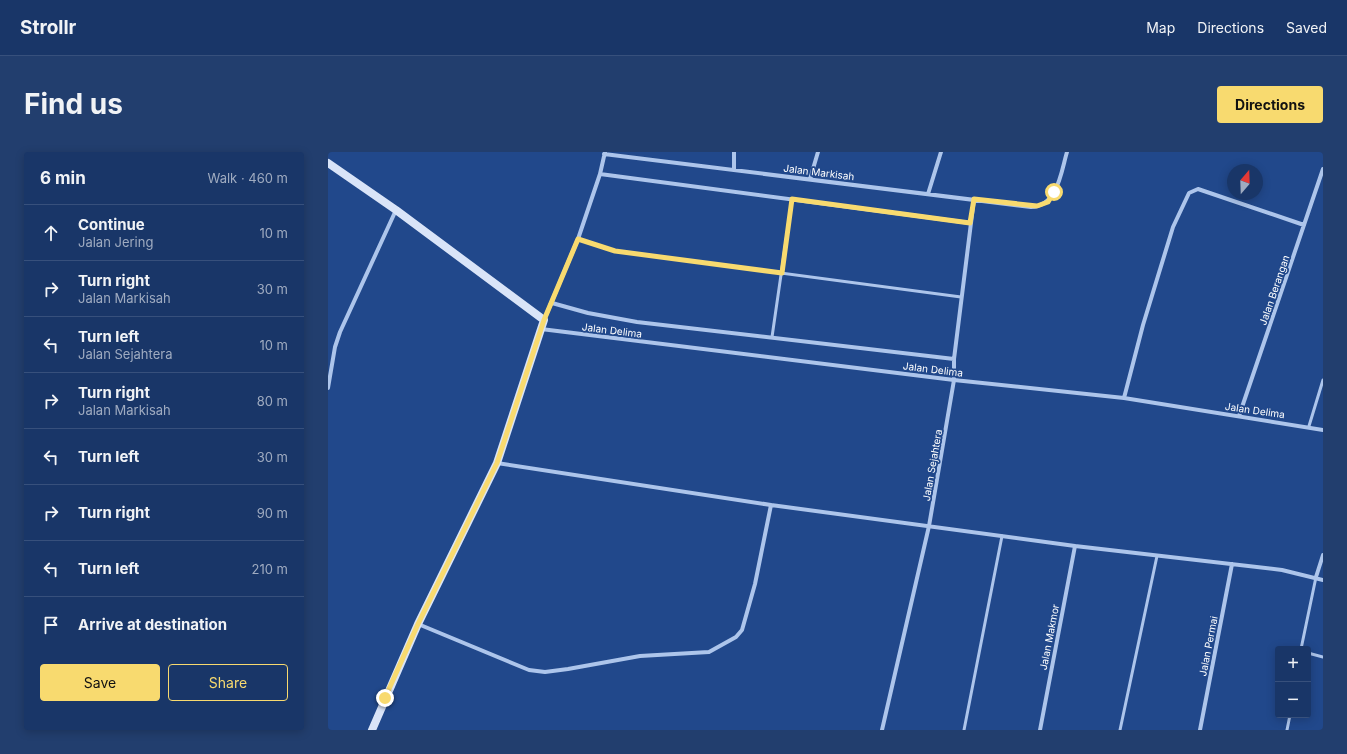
<!DOCTYPE html>
<meta charset="utf-8">
<style>
:root{--surface:#193668;--page:#223e6e;--text:#f1f3f6;--muted:#9fabc0;--line:#37507c;--accent:#f8da6f}
body{margin:0;font-family:Inter,sans-serif;background:var(--page);color:var(--text)}
.controls{position:absolute;right:12px;bottom:12px;display:grid;overflow:hidden;border-radius:4px;box-shadow:0 2px 10px #0003}
.controls button{width:36px;height:36px;display:grid;place-items:center;padding:0;border:0;border-bottom:1px solid var(--line);background:var(--surface);color:var(--text);font:20px sans-serif}
.compass{position:absolute;left:899px;top:12px;width:36px;height:36px;border-radius:50%;background:var(--surface);box-shadow:0 2px 10px #0003;rotate:19deg}
.stop{position:absolute;width:12px;height:12px;margin:-9px;border:3px solid #f8da6f;border-radius:50%;background:#fff}
.stop.end{background:#f8da6f;border-color:#fff;box-shadow:0 1px 4px #0008}
.list{margin:0;padding:0;list-style:none}
h2{display:flex;justify-content:space-between;align-items:center;height:52px;margin:0;padding:0 16px;font-size:17px}
h2 small{font-size:13px;font-weight:400;color:var(--muted)}
.list li{display:grid;grid-template-columns:26px 1fr auto;gap:12px;align-items:center;box-sizing:border-box;height:56px;padding:0 16px;border-top:1px solid var(--line)}
.list b{display:block;font-size:15px;white-space:nowrap}
.list p{margin:0;font-size:13px;white-space:nowrap;color:var(--muted)}
.list em{font-size:13px;font-style:normal;color:var(--muted)}
.actions{display:flex;gap:8px;padding:12px 16px}
.actions a{flex:1;padding:9px 0;border:1px solid var(--accent);border-radius:4px;text-align:center;font-size:14px;color:var(--accent)}
.actions .main{background:var(--accent);color:#111}
.icon{flex:none;width:22px;height:22px;fill:none;stroke:currentColor;stroke-width:2;stroke-linecap:round;stroke-linejoin:round}
.map{position:relative;flex:none;width:995px;height:578px;overflow:hidden;border-radius:4px}
header{display:flex;align-items:center;gap:24px;box-sizing:border-box;height:56px;padding:0 20px;background:var(--surface);border-bottom:1px solid var(--line)}
header strong{font-size:19px}
nav{display:flex;gap:22px;margin-inline-start:auto;font-size:14px}
.intro{display:flex;align-items:center;justify-content:space-between;box-sizing:border-box;height:96px;padding:0 24px}
h1{margin:0;font-size:28px}
.button{padding:10px 18px;border-radius:4px;background:var(--accent);color:#111;font-size:14px;font-weight:700}
main{display:flex;gap:24px;padding:0 24px}
aside{flex:1;background:var(--surface);border-radius:4px;box-shadow:0 2px 10px #0003}
.map>svg:first-child{display:block}
</style>
<header>
<strong>Strollr</strong>
<nav><a>Map</a><a>Directions</a><a>Saved</a></nav>
</header>
<div class="intro"><h1>Find us</h1><a class="button">Directions</a></div>
<main>
<aside>
<h2>6 min<small>Walk · 460 m</small></h2>
<ul class="list">
<li><svg class="icon" aria-label="ahead" viewBox="0 0 24 24"><path d="M12 20V5M6 11l6-6 6 6"/></svg><div><b>Continue</b><p>Jalan Jering</p></div><em>10 m</em></li>
<li><svg class="icon" aria-label="right" viewBox="0 0 24 24"><path d="M7 20v-9h11M14 6l5 5-5 5"/></svg><div><b>Turn right</b><p>Jalan Markisah</p></div><em>30 m</em></li>
<li><svg class="icon" aria-label="left" viewBox="0 0 24 24"><path d="M17 20v-9H6M10 6l-5 5 5 5"/></svg><div><b>Turn left</b><p>Jalan Sejahtera</p></div><em>10 m</em></li>
<li><svg class="icon" aria-label="right" viewBox="0 0 24 24"><path d="M7 20v-9h11M14 6l5 5-5 5"/></svg><div><b>Turn right</b><p>Jalan Markisah</p></div><em>80 m</em></li>
<li><svg class="icon" aria-label="left" viewBox="0 0 24 24"><path d="M17 20v-9H6M10 6l-5 5 5 5"/></svg><div><b>Turn left</b></div><em>30 m</em></li>
<li><svg class="icon" aria-label="right" viewBox="0 0 24 24"><path d="M7 20v-9h11M14 6l5 5-5 5"/></svg><div><b>Turn right</b></div><em>90 m</em></li>
<li><svg class="icon" aria-label="left" viewBox="0 0 24 24"><path d="M17 20v-9H6M10 6l-5 5 5 5"/></svg><div><b>Turn left</b></div><em>210 m</em></li>
<li><svg class="icon" aria-label="arrive" viewBox="0 0 24 24"><path d="M6 21V4h12l-3 4 3 4H6"/></svg><div><b>Arrive at destination</b></div></li>
</ul>
<div class="actions"><a class="main">Save</a><a>Share</a></div>
</aside>
<div class="map">
<svg width="995" height="578" viewBox="0 0 995 578">
<rect width="100%" height="100%" fill="#21488b"/>
<g fill="none" stroke-linecap="round" stroke-linejoin="round">
<path stroke="#adc5eb" stroke-width="3" d="M250,87l37,12 346,46
M444,185l20,-138
M981,274l14,-46
M973,497l15,-72
M980,501l15,4
M636,578l38,-194
M792,578l37,-174
M959,578l3,-15"/>
<path stroke="#adc5eb" stroke-width="4" d="M276,2l427,53c27,-1 30,-35 36,-55
M406,17v-17
M272,22l370,49
M482,27l8,-27
M600,42l13,-42
M224,151l36,10 49,9 317,37
M216,168l34,-81 22,-65 5,-22
M213,177l413,51 170,18 199,32
M0,236l7,-41 5,-15 56,-122
M796,246l19,-73 30,-98 16,-34 9,-4 106,36
M911,264l84,-247
M169,311l274,42 304,41 207,24 41,10
M988,425l7,-22
M90,472l111,46 16,2 23,-3 72,-13 69,-4 27,-15 6,-7 13,-46 16,-79
M554,578l47,-204 25,-146v-21l20,-160
M712,578l35,-184
M872,578l32,-166"/>
<path stroke="#d9e4f8" stroke-width="8" d="M0,11l68,47 148,110 -47,143 -79,161 -46,106"/>
</g>
<g fill="none" stroke-linecap="round" stroke-linejoin="round">
<path stroke="#f8da6f" stroke-width="5" d="M57,546l33,-74 79,-161 47,-143 34,-81 37,12 167,22 10,-74 178,24 4,-24 63,7 11,-4 6,-10"/>
</g>
<g text-anchor="middle" dominant-baseline="central" stroke-width="3.5" stroke-linejoin="round" paint-order="stroke">
<g font-size="10" fill="#fff" stroke="#21488b">
<text transform="translate(491 20) rotate(7)">Jalan Markisah</text>
<text transform="translate(946 138) rotate(-71)">Jalan Berangan</text>
<text transform="translate(284 178) rotate(7)">Jalan Delima</text>
<text transform="translate(605 217) rotate(7)">Jalan Delima</text>
<text transform="translate(927 258) rotate(8)">Jalan Delima</text>
<text transform="translate(604 313) rotate(-80)">Jalan Sejahtera</text>
<text transform="translate(721 485) rotate(-79)">Jalan Makmor</text>
<text transform="translate(880 494) rotate(-79)">Jalan Permai</text>
</g>
</g>
</svg>
<div class="controls">
<button>+</button>
<button>−</button>
</div>
<svg class="compass" viewBox="-18 -18 36 36"><path d="M0-13l5 13h-10z" fill="#e53935"/><path d="M0 13l5-13h-10z" fill="#9fabc0"/></svg>
<div class="stop" style="left:726px;top:40px"></div>
<div class="stop end" style="left:57px;top:546px"></div>
</div>
</main>
